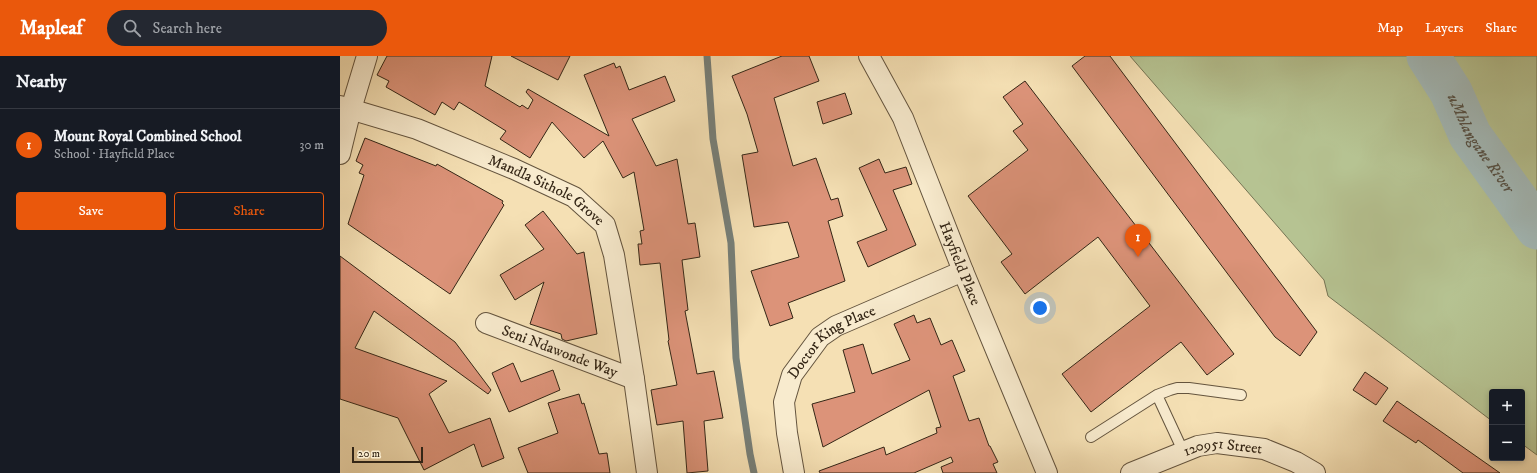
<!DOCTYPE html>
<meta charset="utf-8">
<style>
:root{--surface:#171b24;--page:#242831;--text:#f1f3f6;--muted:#9ea1a6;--line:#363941;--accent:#ea580c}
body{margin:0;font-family:"IM FELL DW Pica",serif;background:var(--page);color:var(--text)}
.controls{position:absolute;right:12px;bottom:12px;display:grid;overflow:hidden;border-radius:4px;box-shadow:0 2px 6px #0003}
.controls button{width:36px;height:36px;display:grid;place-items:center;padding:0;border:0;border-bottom:1px solid var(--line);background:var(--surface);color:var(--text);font:20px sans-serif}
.scale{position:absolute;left:12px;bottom:10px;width:71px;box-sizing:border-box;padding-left:4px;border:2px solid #342616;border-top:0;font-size:11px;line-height:14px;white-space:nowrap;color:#342616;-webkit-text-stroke:3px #f8ebce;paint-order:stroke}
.you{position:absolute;left:700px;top:252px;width:14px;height:14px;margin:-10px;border:3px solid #fff;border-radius:50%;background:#1a73e8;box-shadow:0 0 0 6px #1a73e833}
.badge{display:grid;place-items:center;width:26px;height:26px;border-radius:50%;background:var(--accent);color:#fff;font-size:13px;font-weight:700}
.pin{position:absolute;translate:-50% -33px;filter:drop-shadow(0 1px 2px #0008)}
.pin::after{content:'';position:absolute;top:21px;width:14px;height:12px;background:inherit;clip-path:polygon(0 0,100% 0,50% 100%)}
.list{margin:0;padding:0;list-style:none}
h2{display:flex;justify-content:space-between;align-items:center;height:52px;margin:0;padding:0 16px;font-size:17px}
h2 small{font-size:13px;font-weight:400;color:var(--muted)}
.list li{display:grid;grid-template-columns:26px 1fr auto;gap:12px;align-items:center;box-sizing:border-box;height:72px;padding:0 16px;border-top:1px solid var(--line)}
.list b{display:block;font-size:15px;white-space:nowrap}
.list p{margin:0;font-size:13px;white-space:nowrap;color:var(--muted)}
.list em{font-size:13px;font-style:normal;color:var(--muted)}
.actions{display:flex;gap:8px;padding:12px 16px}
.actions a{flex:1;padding:9px 0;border:1px solid var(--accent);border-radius:4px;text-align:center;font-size:14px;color:var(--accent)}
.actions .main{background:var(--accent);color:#fff}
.icon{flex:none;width:22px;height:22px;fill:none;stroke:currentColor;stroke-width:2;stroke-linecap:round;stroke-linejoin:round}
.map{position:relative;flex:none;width:1197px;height:417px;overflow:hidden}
header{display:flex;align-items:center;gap:24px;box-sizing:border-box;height:56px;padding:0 20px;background:var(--accent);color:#fff}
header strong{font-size:19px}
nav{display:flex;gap:22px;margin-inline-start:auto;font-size:14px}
.search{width:280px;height:36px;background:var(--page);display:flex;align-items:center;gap:10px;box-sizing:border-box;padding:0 14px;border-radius:22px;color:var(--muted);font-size:15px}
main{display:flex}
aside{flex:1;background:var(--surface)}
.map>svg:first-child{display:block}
</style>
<header>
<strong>Mapleaf</strong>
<div class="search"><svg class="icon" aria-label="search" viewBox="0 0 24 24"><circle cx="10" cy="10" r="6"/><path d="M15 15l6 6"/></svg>Search here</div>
<nav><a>Map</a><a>Layers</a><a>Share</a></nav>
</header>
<main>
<aside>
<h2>Nearby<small></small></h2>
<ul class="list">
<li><span class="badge">1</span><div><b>Mount Royal Combined School</b><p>School · Hayfield Place</p></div><em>30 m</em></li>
</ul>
<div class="actions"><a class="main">Save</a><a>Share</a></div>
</aside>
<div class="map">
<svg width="1197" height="417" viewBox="0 0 1197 417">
<rect width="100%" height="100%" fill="#f5e0b4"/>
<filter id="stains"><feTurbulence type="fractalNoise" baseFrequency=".005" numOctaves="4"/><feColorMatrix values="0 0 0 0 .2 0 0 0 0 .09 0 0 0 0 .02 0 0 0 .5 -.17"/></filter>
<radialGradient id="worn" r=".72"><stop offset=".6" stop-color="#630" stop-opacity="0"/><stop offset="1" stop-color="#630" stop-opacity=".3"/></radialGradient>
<path fill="#b6c392" stroke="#757454" d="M790,0h407v399l-15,-11v-52h-30v29l-164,-125 -4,-16z"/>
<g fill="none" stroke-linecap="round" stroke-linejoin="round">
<path stroke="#777f78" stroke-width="7" d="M367,0l6,83 18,104 5,115 14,96 4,19"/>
<path stroke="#a3bab9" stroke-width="43" id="s1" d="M1088,0l23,36 19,43 67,93"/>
</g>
<path fill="#dc9379" stroke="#342616" d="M47,0h105l-7,30 35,21 2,-2 6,4 5,-9 -7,-8 2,-3 81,47 -25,-61 30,-12 2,5 4,-2 9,24 36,-14 10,25 -43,18 24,47 21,-7 11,65 7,-1 5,34 -18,3 6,50 -3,1 12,63 17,-3 9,47 -19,3 4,50 -21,2 -4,-52 -26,4 -6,-35 26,-5 -9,-44 1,-1 -9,-77 -20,2 -2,-21h4l-2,-13 4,-1 -10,-58 -11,6 -20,-37 -19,17 -32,-36 -22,36 -30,-19 6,-8 -47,-29 -5,8 -12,-8 -7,13 -49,-28 3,-6 -12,-6z
M171,0h59l-12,24z
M442,0h27l10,25 -45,17 19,68 23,-8 15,42 7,-2 5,18 -15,5 17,60 -57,22 5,15 -23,8 -19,-55 48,-14 -11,-35 -34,5 -12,-72 16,-3 -11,-38 -15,-38z
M745,0h25l207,276 -17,24 -25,-19 -203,-271z
M685,25l209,273 -27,21 -26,-33 -90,70 -29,-38 88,-68 -52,-69 -73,57 -24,-32 11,-8 -44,-58 60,-46 -15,-19 10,-7 -20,-27z
M505,37l7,21 -29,10 -6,-22z
M25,82l71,28 1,-2 66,37 -1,2 2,2 -54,89 -102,-70 16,-49 -5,-2 4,-8 -7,-4z
M539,103l6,14 21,-6 6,17 -19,6 23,55 -48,22 -11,-25 30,-12 -28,-62z
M203,155l34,43 7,-2 13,82 -31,7 -4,-2 -1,-5 -31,-10 14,-42 -29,18 -15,-25 44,-26 -19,-24z
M0,200l115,86 36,48 -3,4 -114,-83 -19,37 92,33 -18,13 20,39 41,-15 14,40 -22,9 -8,-23 -50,26 -26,-52 -58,-19z
M574,259l3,8 13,-5 11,27 11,-5 13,31 -12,5 16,45 10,-3 10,28h1l8,16 -5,2 4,9h-54l-2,-6 12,-5 -2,-5 -37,16h-94l-1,-2 65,-24 2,8 51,-22 -1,-5 5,-1 -12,-37 -106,57 -11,-43 43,-12 -12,-42 20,-6 9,30 38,-14 -16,-36z
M173,307l8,19 32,-12 7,20 -51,22 -17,-39z
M1025,316l23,16 -12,17 -23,-15z
M239,338l3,10 2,-1 15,51 8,-1 3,20h-82l-10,-25 40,-15 -10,-30z
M1057,345l46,32 57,40h-37l-45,-33 -2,3 -33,-22z"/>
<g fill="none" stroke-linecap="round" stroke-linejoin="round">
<defs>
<path id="service" d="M817,339l26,56
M751,381l66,-42 13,-5 7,-2h12l52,7"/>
<g id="minor">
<path id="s2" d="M529,0l34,62 60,153 84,202"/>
<path id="s3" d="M0,50l77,23 97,40 60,28 31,28 9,30 20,124 13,94"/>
<path d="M0,98l11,-45 16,-53"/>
<path id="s4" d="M146,267l148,56"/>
<path id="s5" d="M454,417l-7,-40 -3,-31 8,-27 28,-38 16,-11 127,-55"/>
<path id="s6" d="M791,417l67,-27 19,-3 47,6 32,13 19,11"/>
</g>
</defs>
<use href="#service" stroke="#64543e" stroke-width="12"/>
<use href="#minor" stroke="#64543e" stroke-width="22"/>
<use href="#service" stroke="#f8ebce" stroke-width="10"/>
<use href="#minor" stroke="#f8ebce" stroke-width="20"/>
</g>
<g text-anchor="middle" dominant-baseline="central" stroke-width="4" stroke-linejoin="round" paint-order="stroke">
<g font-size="15" fill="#342616" stroke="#f8ebce">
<text stroke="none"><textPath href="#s3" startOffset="224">Mandla Sithole Grove</textPath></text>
<text stroke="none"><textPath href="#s2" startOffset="227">Hayfield Place</textPath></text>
<text stroke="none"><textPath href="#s5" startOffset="153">Doctor King Place</textPath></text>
<text stroke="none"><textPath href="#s4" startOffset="79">Seni Ndawonde Way</textPath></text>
<text stroke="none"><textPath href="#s6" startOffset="97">120951 Street</textPath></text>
</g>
<g font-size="16" font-style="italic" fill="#555247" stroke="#f8ebce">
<text stroke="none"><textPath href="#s1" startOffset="102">uMhlangane River</textPath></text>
</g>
</g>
<rect width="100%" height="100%" filter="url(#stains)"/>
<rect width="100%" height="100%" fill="url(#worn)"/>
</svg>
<div class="controls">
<button>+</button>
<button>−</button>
</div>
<div class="scale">20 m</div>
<div class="you"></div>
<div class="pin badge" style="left:798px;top:201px">1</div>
</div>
</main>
